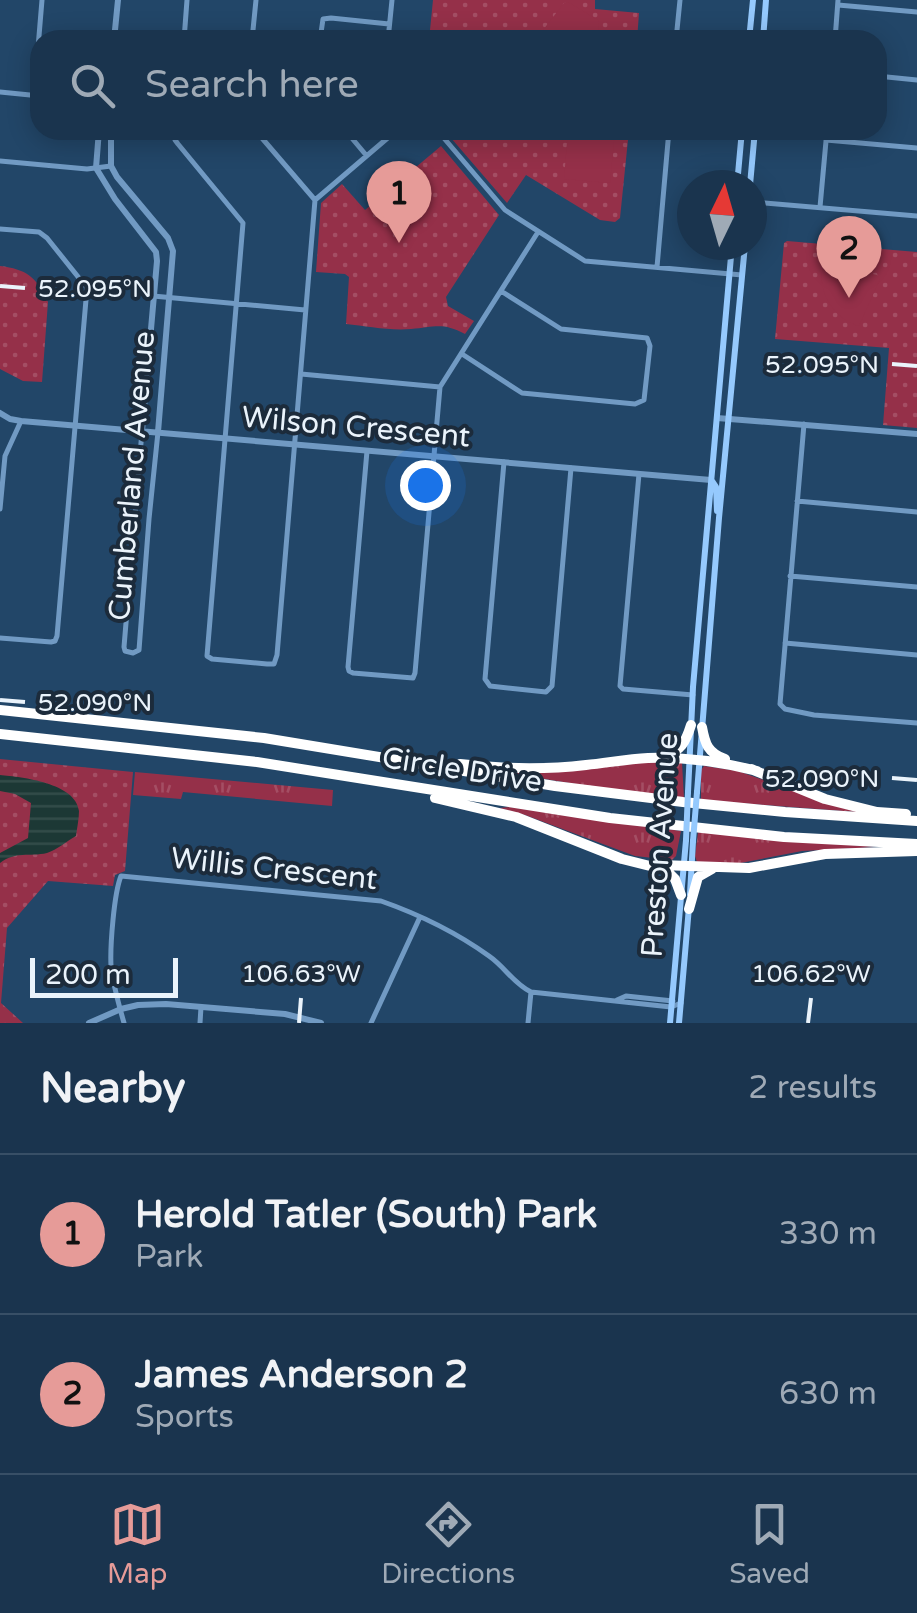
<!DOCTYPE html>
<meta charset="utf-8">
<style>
:root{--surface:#1a344e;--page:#273f58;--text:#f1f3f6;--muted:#9faab6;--line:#384f66;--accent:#e69b98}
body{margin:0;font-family:"Varela Round",sans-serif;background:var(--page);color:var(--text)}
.compass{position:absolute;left:677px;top:170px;width:90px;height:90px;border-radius:50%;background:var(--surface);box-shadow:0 5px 25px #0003;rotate:5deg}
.scale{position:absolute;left:30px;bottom:25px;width:148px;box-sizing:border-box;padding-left:10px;border:5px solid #eaf3fb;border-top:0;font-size:28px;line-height:35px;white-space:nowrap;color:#eaf3fb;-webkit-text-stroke:8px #1c2b3b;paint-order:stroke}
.you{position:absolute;left:425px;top:485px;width:35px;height:35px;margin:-25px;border:8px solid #fff;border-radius:50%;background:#1a73e8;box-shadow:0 0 0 15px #1a73e833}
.badge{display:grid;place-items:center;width:65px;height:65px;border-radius:50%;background:var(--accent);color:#111;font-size:32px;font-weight:700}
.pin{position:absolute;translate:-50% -82px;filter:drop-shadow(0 2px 5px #0008)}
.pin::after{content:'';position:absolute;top:52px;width:35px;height:30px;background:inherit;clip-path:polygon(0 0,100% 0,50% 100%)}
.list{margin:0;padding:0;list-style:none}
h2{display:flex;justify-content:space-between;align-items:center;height:130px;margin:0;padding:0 40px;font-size:42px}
h2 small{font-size:32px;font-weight:400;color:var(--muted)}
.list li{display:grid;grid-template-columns:65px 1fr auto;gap:30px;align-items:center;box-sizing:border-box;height:160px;padding:0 40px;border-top:2px solid var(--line)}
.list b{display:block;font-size:38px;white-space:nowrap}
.list p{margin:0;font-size:32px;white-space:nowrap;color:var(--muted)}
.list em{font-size:32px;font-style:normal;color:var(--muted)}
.icon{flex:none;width:55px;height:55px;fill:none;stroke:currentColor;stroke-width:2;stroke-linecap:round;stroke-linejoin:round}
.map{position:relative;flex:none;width:917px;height:1023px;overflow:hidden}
.search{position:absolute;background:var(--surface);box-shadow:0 5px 25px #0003;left:30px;right:30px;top:30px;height:110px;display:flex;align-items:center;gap:25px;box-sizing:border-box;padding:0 35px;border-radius:30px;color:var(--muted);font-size:38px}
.sheet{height:450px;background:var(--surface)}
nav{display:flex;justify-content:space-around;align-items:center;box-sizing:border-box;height:140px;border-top:2px solid var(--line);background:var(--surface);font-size:28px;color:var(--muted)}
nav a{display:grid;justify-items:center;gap:5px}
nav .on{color:var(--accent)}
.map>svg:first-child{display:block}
</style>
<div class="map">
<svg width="917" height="1023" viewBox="0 0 917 1023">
<defs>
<pattern id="grass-tufts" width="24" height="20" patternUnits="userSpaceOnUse" patternTransform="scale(2.5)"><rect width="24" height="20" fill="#953049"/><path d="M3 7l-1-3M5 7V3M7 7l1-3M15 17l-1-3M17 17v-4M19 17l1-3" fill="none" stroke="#a44e64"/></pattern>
<pattern id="park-dots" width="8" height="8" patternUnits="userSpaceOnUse" patternTransform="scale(2.5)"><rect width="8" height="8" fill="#953049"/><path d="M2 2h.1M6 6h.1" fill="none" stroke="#a44e64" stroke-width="1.8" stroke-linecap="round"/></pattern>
<pattern id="water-rules" width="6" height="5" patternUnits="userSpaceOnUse" patternTransform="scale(2.5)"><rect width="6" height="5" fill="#1c3835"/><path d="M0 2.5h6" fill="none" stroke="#324c49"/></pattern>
</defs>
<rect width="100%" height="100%" fill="#224668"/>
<path fill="url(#grass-tufts)" d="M639,761l43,2 2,35 -90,-11 -99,-16 61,1z
M704,766l34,5 88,31 42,8 -12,2 -155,-12v-30z
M135,772l198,18 -1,16 -149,-14 -2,7 -48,-4z
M510,807l171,24 -5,25 -4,4 -37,-4 -110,-41 -26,-7z
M698,832l178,15 -74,4 -72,14 -33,-3 -2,-6z"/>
<path fill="url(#park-dots)" d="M433,0h162v9l44,4 -2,27h-208z
M461,130h168l-9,88 -5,4 -15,-2 -74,-45 -19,28 -56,-65z
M441,146l58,69 -53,82 2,9 26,15 -9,13c-22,-12 -31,-7 -54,-5 -21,2 -45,-3 -65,-5l3,-47 -4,-3 -29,-2 5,-69 21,-19 23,26z
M787,241l130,11v176l-34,-3 6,-77 -114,-9 9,-96z
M0,266c26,3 37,11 48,36l-6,80 -19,-1 -23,-12z
M0,759l133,13 -8,99 -10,4 -2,11 -65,-5 -41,47 -6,75 22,20h-23z"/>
<path fill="#953049" d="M568,2l30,18 1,10 -6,10h-43l-7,-10 21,-27z
M568,130h47l-5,53 -46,-4z
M824,263l53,12 3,4 -21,47c-26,-7 -44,-37 -35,-63z"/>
<path fill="url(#water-rules)" d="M0,775c22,2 76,8 79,36 0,8 -2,17 -3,25 -9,5 -19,14 -29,17 -17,4 -32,-2 -47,10v-10l28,-15 3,-35 -16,-9 -15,-3z"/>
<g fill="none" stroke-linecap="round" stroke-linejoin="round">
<path stroke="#719ac3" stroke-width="5" d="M838,5l79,7
M184,40l3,-40
M252,40l4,-40
M320,40l3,-21 8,-1 58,6
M388,40l4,-40
M676,40l4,-40
M835,40l3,-40
M877,76l40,4
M0,92l40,4
M34,96l8,-96
M176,130l-1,10 3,4 65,79 -36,433 5,3 55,5h7l3,-9 38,-455 82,-70
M255,130l60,70
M345,130l21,25
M437,130l68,80 80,51 157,14
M826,140l91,8
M0,161l87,8 24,-3
M752,202l165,14
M820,207l7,-77
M0,229l39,3 8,6 40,50 -30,348 -2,5 -4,1 -51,-4
M657,267l12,-137
M153,296l152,14
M462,354l60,39 113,11 9,-4 6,-54 -3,-8 -86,-9 -60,-38
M301,374l139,13
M804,424l-24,280 5,5 29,6 103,8
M142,431l-18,216 1,4 8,2 6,-3 10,-131 9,-87
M367,451l-19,216 1,4 4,2 60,5 2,-5 25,-286 98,-155
M504,462l-19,217 5,7 56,6 6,-6 19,-218
M639,474l-19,212 3,3 70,6
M797,501l120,11
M0,509l5,-53 16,-35
M790,576l127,11
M785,643l132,12
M617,1000l9,-4 47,5
M124,1023c-5,-18 -11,-38 -13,-57 -1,-20 3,-73 10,-90l260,25c37,13 76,32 108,55 16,11 24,27 42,36l140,15 10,-4
M200,1023l1,-16
M371,1023l49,-106
M528,1023l3,-31"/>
<path stroke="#719ac3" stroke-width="6" d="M114,40l4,-40
M99,130l-3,38 19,31 41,53 1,9 -15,170
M111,130v36l6,11 51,61 5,13 -15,181
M0,413l10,6 11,2 690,59
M717,418l200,16
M89,1023l32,-14 17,-4 28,-1 119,10 36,9"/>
<path stroke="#95c9fd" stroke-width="6" d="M749,40l4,-40
M763,40l3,-40
M737,185l5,-55
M750,185l5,-55
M712,481l4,6 1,24
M688,792l5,-105 39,-442
M697,792l22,-274 26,-273
M690,894l3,-53
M670,1023l16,-183
M679,1023l10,-116"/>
<path stroke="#fff" stroke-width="10" d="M0,710l264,28 291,48 128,16 102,10 132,9
M702,727c3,17 6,26 23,32
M0,734l257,28 353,56 174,19 133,7
M664,755c17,-3 22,-14 27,-30
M460,764c42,5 84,6 126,1 21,-2 41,-6 62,-7 37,-1 74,4 109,13
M751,769l74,30 52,13 29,2
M435,798l81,19 106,42 44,11 9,9 6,16
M660,865l89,3 76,-14 92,-3
M689,909l9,-32 14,-8"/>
<path stroke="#95c9fd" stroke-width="6" d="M686,840l2,-48
M693,841l4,-49"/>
</g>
<path fill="none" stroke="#eaf3fb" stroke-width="4" d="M0,286l25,2M892,364l25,2M0,700l25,2M892,778l25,2M299,1023l2,-25M808,1023l3,-25"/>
<g text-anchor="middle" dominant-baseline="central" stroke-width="8" stroke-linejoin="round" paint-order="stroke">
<g font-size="30" fill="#eaf3fb" stroke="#1c2b3b">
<text transform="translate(356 427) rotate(5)">Wilson Crescent</text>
<text transform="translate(132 476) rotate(-85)">Cumberland Avenue</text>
<text transform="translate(462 770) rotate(9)">Circle Drive</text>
<text transform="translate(660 845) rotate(-86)">Preston Avenue</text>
<text transform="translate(274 869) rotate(6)">Willis Crescent</text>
</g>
</g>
<g font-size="25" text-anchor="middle" fill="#eaf3fb" stroke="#1c2b3b" stroke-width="8" stroke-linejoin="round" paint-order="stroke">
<text x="95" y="297">52.095°N</text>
<text x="822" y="373">52.095°N</text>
<text x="95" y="711">52.090°N</text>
<text x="822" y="787">52.090°N</text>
<text x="301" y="982">106.63°W</text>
<text x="811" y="982">106.62°W</text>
</g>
</svg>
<svg class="compass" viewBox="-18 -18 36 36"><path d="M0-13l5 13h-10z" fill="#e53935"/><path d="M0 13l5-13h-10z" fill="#9faab6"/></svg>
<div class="scale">200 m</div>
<div class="you"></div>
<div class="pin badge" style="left:399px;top:243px">1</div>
<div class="pin badge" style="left:849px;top:298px">2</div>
<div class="search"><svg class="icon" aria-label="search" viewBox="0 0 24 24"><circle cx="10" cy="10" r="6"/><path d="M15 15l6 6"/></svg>Search here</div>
</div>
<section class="sheet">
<h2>Nearby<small>2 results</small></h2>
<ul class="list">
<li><span class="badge">1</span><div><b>Herold Tatler (South) Park</b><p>Park</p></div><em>330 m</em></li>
<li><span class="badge">2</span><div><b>James Anderson 2</b><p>Sports</p></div><em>630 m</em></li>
</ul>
</section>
<nav>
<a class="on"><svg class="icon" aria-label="map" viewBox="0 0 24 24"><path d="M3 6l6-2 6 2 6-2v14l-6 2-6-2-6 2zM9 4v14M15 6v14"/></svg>Map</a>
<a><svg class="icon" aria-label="directions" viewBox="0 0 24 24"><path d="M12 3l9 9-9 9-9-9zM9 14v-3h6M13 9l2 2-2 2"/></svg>Directions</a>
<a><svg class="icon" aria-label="saved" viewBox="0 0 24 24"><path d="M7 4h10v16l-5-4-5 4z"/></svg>Saved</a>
</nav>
